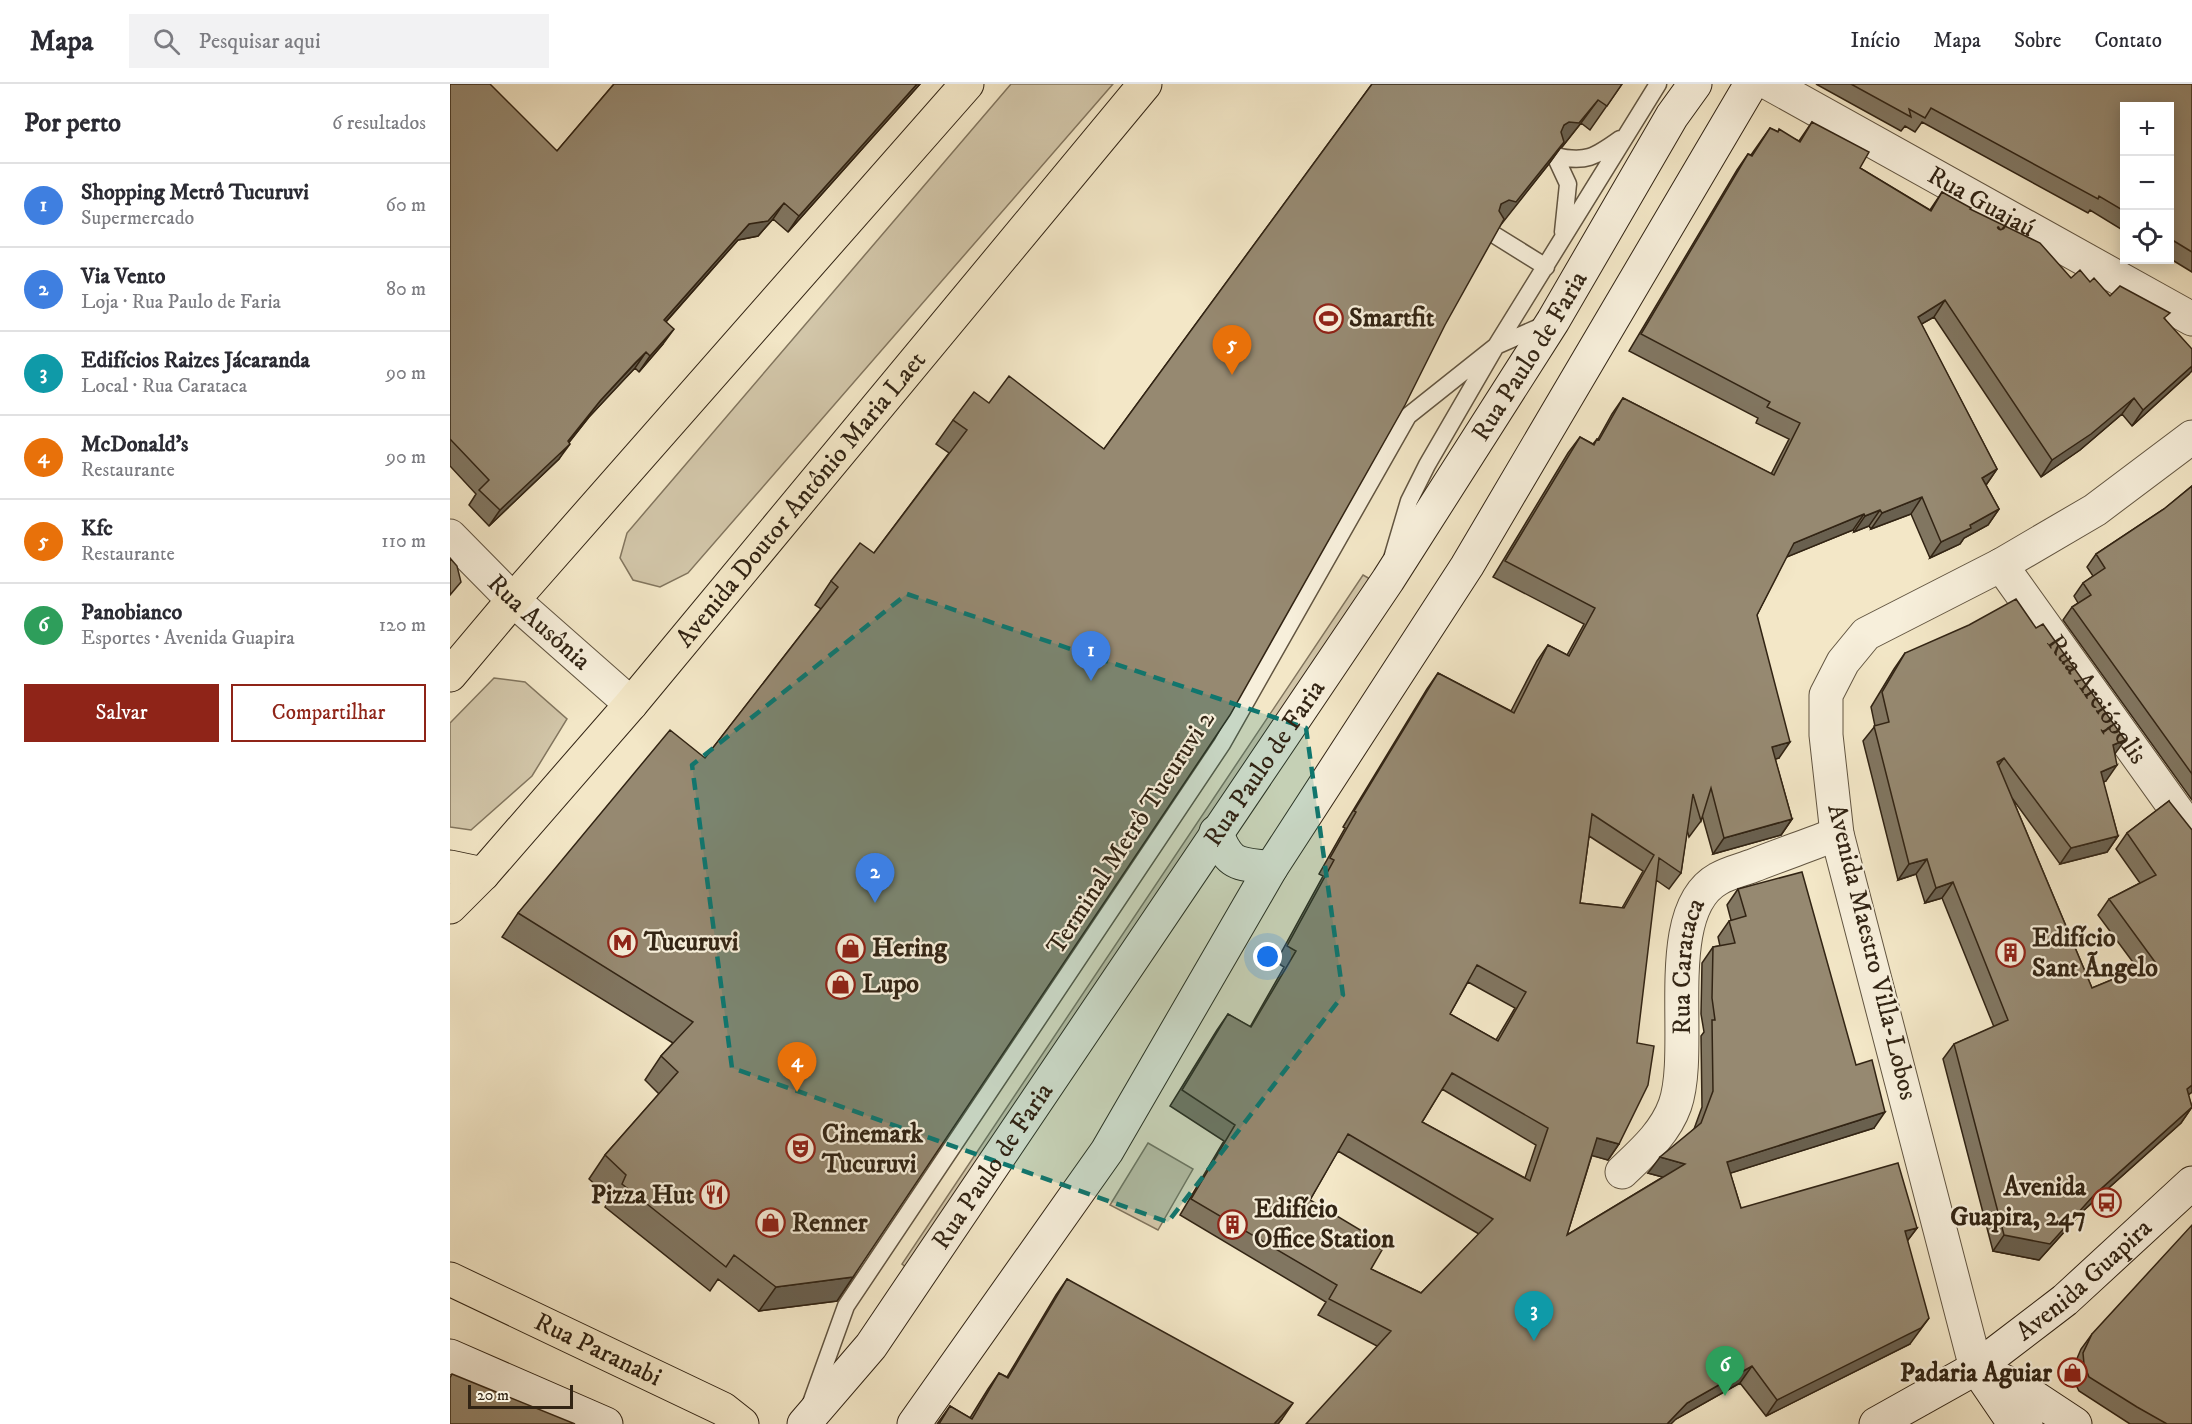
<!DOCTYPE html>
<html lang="pt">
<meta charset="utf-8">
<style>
:root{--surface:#fff;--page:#f2f2f3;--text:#2b2b33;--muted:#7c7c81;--line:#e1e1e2;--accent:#8f2418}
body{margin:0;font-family:"IM FELL DW Pica",serif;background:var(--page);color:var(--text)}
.controls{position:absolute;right:18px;top:18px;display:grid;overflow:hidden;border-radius:0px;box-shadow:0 3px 15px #0003}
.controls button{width:54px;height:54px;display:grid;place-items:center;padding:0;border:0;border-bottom:2px solid var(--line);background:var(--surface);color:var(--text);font:30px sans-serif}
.scale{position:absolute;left:18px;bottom:15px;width:105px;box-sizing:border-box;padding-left:6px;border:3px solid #322414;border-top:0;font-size:16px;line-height:21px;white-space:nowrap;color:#322414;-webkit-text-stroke:4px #f7efdb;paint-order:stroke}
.you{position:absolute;left:818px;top:873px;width:21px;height:21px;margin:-15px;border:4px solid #fff;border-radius:50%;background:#1a73e8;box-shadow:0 0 0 9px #1a73e833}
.badge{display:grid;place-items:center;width:39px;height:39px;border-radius:50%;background:var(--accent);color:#fff;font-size:20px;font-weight:700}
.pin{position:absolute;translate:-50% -50px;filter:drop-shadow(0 2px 3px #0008)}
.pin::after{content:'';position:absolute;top:32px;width:21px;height:18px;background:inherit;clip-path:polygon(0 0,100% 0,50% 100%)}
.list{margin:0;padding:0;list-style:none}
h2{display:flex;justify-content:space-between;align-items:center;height:78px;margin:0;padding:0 24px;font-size:26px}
h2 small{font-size:20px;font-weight:400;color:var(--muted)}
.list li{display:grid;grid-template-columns:39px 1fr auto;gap:18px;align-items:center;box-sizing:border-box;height:84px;padding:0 24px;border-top:2px solid var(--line)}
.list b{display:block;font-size:22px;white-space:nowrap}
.list p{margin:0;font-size:20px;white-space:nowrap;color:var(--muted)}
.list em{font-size:20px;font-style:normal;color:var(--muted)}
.actions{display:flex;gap:12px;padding:18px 24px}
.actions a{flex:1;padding:14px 0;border:2px solid var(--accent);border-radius:0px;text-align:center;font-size:21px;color:var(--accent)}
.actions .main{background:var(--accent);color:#fff}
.icon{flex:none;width:33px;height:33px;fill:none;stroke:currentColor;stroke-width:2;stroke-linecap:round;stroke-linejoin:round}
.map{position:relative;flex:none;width:1742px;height:1340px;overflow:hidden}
header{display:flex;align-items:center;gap:36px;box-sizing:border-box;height:84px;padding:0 30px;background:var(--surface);border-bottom:2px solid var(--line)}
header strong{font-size:28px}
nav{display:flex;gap:33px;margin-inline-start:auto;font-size:21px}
.search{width:420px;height:54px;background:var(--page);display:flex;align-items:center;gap:15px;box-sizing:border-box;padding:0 21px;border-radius:0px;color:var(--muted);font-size:22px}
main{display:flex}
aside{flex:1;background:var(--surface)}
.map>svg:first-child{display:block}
</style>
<header>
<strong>Mapa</strong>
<div class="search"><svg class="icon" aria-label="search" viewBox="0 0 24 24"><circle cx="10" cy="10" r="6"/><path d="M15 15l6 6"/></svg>Pesquisar aqui</div>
<nav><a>Início</a><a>Mapa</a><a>Sobre</a><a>Contato</a></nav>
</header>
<main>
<aside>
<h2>Por perto<small>6 resultados</small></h2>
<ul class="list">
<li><span class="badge" style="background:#3f7fe0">1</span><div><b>Shopping Metrô Tucuruvi</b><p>Supermercado</p></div><em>60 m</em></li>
<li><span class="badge" style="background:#3f7fe0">2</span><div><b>Via Vento</b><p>Loja · Rua Paulo de Faria</p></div><em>80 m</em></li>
<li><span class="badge" style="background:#0f9aa8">3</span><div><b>Edifícios Raizes Jácaranda</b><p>Local · Rua Carataca</p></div><em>90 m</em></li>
<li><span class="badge" style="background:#e8710a">4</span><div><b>McDonald's</b><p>Restaurante</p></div><em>90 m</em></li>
<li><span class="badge" style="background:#e8710a">5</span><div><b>Kfc</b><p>Restaurante</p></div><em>110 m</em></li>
<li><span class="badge" style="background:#2e9e5b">6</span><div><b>Panobianco</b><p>Esportes · Avenida Guapira</p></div><em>120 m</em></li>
</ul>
<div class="actions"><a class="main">Salvar</a><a>Compartilhar</a></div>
</aside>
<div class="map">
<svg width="1742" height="1340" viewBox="0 0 1742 1340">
<rect width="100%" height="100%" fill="#f3e7c7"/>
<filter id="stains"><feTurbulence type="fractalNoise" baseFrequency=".00333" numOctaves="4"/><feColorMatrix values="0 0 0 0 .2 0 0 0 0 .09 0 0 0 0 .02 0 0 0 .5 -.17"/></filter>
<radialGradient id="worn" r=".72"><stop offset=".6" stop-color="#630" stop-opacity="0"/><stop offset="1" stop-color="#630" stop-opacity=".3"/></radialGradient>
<path fill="#d2c6a9" stroke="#82755e" stroke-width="1.5" d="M561,0h102l-425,489 -28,14 -27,-7 -13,-22 7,-25z
M913,491l14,8 -462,691 -13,-10z
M44,594l31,4 42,37 -35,57 -61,54 -21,-3v-104z
M698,1059l45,26 -35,61 -48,-25z"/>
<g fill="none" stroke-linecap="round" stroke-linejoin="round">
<defs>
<path id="lane" d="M1105,72l13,28 -5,48
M1105,72c31,7 40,1 65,-17
M1043,150l53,33
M943,471l16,-54 18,-36 69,-119 162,-262
M361,1319l35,-97 376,-562 186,-328 88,-70 48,-21"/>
<g id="street">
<path id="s1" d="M1320,0l422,235"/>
<path id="s2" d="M0,452l63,64 118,104"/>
<path id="s3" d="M1551,481l191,267"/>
<path id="s4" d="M1172,1088c21,-20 43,-39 53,-67 20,-57 -16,-193 43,-226 10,-6 23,-9 34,-13 28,-11 57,-21 85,-32"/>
<path d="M1526,1284l-139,-534 -11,-99v-40l17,-33 23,-28 135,-69 94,-55 97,-73"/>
</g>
<g id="secondary">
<path d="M766,748c14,35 21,31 55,36"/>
<path d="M0,1272l156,68"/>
<path d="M1526,1284l49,23 50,33"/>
<path d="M1527,1285l30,44 19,11"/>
<path id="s5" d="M354,1340l67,-78 517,-766 165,-259 119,-205 23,-32"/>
<path d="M464,1340l193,-273 164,-283 196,-302 284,-482"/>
<path id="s6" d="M1426,1340l100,-56 89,-68 127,-117"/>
</g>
<g id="primary">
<path d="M0,591l63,-75 454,-516"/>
<path d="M0,783l33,7"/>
<path id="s7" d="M0,823l33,-33 148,-170 514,-620"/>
<path id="s8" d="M0,1195l273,130 19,15"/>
</g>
</defs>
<use href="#lane" stroke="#625541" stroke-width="19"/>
<use href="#street" stroke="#625541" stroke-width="35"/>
<use href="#secondary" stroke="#322414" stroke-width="35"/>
<use href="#primary" stroke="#322414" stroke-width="35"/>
<use href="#lane" stroke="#f7efdb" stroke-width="16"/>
<use href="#street" stroke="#f7efdb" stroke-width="33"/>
<use href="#secondary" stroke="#f7efdb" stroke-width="33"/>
<use href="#primary" stroke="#f3e7c7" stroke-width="33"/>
</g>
<path fill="#817661" stroke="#322414" stroke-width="1.5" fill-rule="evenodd" d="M0,0l107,67 57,-67h306l-132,148 -15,-13 -15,17 -20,4 -72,82 -3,22 -24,28 -4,-4 -11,11 -35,38 -20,25 -10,17 -70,67 -20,-21 7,-11 -26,-28z
M922,0h250l-32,46 -9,-7 -19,24h-1l-13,18 -46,57 -649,1055 -16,24 -78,10 -41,-32 -8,12 -105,-84 5,-9 -21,-19 16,-24 54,-61 -14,-14 16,-24 12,-13 -171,-106 16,-24 187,-155 116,-149 -6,-4 16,-24 43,-28 75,-100 -13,-9 17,-24 36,-17 115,46z
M1366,0h376v188l-23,-14v-152h-45v125l-34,-21 -2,3 -166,-91 -7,10 -10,-6 -4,5z
M1362,38l48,46 70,42 12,-18 129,86 19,4 20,14 55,23 24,55 -57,52 -10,-12 -42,36 -39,27 -107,-160 -13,7 76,145 -11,16 13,24 -11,16 -24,13 -4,6 -30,14 -19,-44 -40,15 -2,-3 -15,6 -1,-2 -67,27 -29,58 22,143 -4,1 17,60 -11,16 -68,19 -11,-39 -1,6 -12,16 -2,-7 -6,43 -12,16 -13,-9 -37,264 -11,16 -16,-5 -25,80 96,-58 -15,-4 46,-44 8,-22 -1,-71 3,-4 -3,-18 1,-51 11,-16 7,-1 -2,-9 11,-16 2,-1 -4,-15 11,-16 136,239 -144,45 11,35 176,20 -10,13 3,103 -144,72 -26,-33 -64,36 -299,-73 -59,-31 8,-13 -146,-87 44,-74 -54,-35 47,-76 11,-16 22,13 34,-60 -8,-5 47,-86 -4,-2 26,-46 -2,-1 84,-138 11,-16 73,38 26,-50 11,-16 19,10 17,-31 -91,-47 75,-124 12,-16 13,7 4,-5h1l14,-25 11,-16 148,76 18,-35 -33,-16 2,-5 -129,-67 108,-181 11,-16 3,1 19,-27 29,13zM1139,752l54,35 -21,37 -42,-5zM1018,898l47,26 -19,32 -46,-26zM992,1005l94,56 -11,33 -103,-56zM888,1067l141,83 -58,59 -50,-24 -7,-30 -54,-39z
M1742,402v314l-129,-180 9,-13 6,-4 -4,-7 9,-13 10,-7 -6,-9 9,-13 68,-45z
M1455,569l210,101 -9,27 -3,1 15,54 -11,16 -47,12 -48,-66 80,190 46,-19 -40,-54 11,-16 31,-16 -24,-34 11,-16 42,-32 23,291 -4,3 4,12 -11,16 -98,88 -44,49 -46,-9 -50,-192 11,-15 40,-17 -52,-129 -17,5 -9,-29 -18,6 -35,-139 12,-15 -4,-19 23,-38z
M617,1195l215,140 -4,5h-341l13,-18 20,12 18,-29 11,-16 8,4 49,-82z
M1642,1250l100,90h-62l-51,-33 -6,-12v-11l8,-19z"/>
<path fill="#69604f" stroke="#322414" stroke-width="1.5" d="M467,0h3l-132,148 11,-16z
M1148,16l-17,23 -19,24h-1l-13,18 -48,61 -7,-2 8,-20 51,-58 12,-21z
M334,119l-11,16 -15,17 -20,4 -85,96 11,-16 85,-96z
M1495,216l-11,17 -28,16 12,-16z
M224,245l-11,15 -24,28 11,-16z
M196,268l-11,16 -46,49 -29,37 10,-10 -11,15 -70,67 11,-16 68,-69 32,-40z
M1742,282v5l-3,3 -57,52 11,-16z
M1684,314l-12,16 -42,36 -39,27 11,-17z
M1547,385l-11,16 -4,-7z
M1472,413l-11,17 -40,15 11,-16z
M1549,425l-11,16 -24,13 -4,6 -30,14 11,-16 29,-17z
M1430,426l-11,16 -15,6 11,-16z
M1414,430l-11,16 -71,29 12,-16z
M1675,656l-11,15 -1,-10z
M1340,658l-11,16 -18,5 11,-16z
M1554,674l-11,15 4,-11z
M1667,681l-11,16 -16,7 11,-16z
M1342,735l-11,16 -68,19 11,-16z
M1668,752l-11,16 -47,12 11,-16z
M1477,775l-11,15 -18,6 11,-16z
M1503,798l-11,16 -17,5 11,-15z
M1742,1001v7l-16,12 11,-15z
M1742,1023l-11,16 -98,88 -44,49 -46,-9 11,-16 90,-40z
M1435,1028l-11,16 -159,50 12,-16z
M1147,1054l22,6 -11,16 -22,-6z
M1210,1073l25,7 -12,16 -25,-7z
M1467,1144l-12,16v-13z
M403,1193l-16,24 -78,10 17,-24z
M1479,1234l-19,26 -144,72 11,-16z
M1302,1282l-12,17 -64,36 -5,5h-4l20,-21z
M843,1319l-11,16 -4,5h-4z"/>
<path fill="#968971" stroke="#322414" stroke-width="1.5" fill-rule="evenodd" d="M0,0h40l67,67 57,-67h303l-118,132 -15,-13 -16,18 -19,3 -85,96 10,9 -24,27 -4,-4 -11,11 -35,38 -32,40 2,3 -70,66 -21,-20 10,-10 -39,-41z
M922,0h250l-15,22 -9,-6 -19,23 -10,-1 -5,3 -3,7 3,10 -48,60 -7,-2 -8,4 -2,7 5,8 -59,106 -40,80 -175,310 -377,562 -77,10 -42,-32 -8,12 -104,-83 4,-9 -21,-20 73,-83 -17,-16 32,-34 -175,-109 152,-183 35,28 133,-171 -7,-6 29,-38 14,10 93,-123 -14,-10 21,-28 15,11 20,-27 95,73z
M1401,0h341v168l-23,-14v-132h-45v105l-25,-15 -1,3 -167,-91 -6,10 -16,-9 2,8z
M1362,38l57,30 -9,16 71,43 11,-19 29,16 -1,1 70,34 31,35 9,-8 10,12 4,-4 16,18 10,-10 50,27 -6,5 28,31v17l-49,44 -9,-12 -43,36 -39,26 -107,-160 -27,17 79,152 -15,9 17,31 -29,16 1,3 -30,14 -19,-45 -40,16 -2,-3 -15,6 -1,-2 -70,29 -37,72 33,127 -18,5 20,72 -68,19 -13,-50 -10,33 -8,-27 -12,79 -22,-15 -22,185 17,3 -6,39 -29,59 -22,-6 -30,97 118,-71 -25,-7 41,-34 12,-32 -1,-71h3l-3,-22 1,-51 22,-4 -6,-22 17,-5 -8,-27 64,-17 54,193 16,-5 13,52 -158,50 14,46 157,-45 19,65 -12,3 24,87 -8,10 -144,72 -25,-34 -65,37 -20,21h-361l85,-93 -62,-32 8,-14 -146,-86 44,-74 -53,-35 46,-76 23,13 45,-76 -9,-5 47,-86 -4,-2 26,-46 -2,-1 84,-138 76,40 34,-68 21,11 26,-48 -90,-47 75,-124 14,8 3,-6 2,1 24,-42 151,77 26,-52 -33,-16 3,-5 -129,-68 107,-180 4,2 18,-28 8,4 1,-3 21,13zM1142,730l62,41 -30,53 -44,-5zM1027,881l49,27 -28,49 -48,-27zM1002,989l96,55 -18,53 -108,-59zM898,1050l145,85 -72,74 -50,-24 11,-19 -18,-11 3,-5 -57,-34z
M1742,402v288l-120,-167 19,-12 -8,-12 22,-15 -9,-14 68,-45z
M0,474l7,8 4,16 -11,13z
M1566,515l20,29 7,-4 82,116 -12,5 4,20 -16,7 17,64 -47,12 -67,-90 -7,4 95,226 63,-26 -46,-63 47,-24 -29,-42 42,-32 23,29v255l-5,4 5,18 -98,88 -44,49 -46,-9 -50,-191 54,-24 -55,-138 -17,6 -9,-29 -18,5 -35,-138 15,-4 -7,-30 23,-39 64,-28z
M1742,1141v199h-25l-30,-17 -48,-30 -5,-13 -1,-11 9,-19z
M617,1195l226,124 -19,21h-335l11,-18 22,13 27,-46 9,5z
M2,1290l123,50h-125v-46z"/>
<path fill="#0f766e" fill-opacity="0.2" stroke="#0f766e" stroke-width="4.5" stroke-dasharray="12 8" stroke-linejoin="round" d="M457,510l399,134 37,267 -175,227 -436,-154 -40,-303z"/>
<defs>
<symbol id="stadium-ring" viewBox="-11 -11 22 22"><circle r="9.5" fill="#f7efdb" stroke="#8f2418" stroke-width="1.5"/><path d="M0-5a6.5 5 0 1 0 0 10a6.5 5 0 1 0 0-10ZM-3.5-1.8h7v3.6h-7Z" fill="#8f2418"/></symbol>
<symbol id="metro-ring" viewBox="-11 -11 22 22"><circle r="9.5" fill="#f7efdb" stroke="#8f2418" stroke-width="1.5"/><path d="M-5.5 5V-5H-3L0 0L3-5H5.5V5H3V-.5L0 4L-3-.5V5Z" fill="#8f2418"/></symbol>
<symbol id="shop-ring" viewBox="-11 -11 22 22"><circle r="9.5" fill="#f7efdb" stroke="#8f2418" stroke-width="1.5"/><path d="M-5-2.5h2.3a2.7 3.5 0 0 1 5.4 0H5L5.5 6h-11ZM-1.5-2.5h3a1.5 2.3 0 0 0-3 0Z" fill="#8f2418"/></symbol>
<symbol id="building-ring" viewBox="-11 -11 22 22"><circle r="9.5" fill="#f7efdb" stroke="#8f2418" stroke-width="1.5"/><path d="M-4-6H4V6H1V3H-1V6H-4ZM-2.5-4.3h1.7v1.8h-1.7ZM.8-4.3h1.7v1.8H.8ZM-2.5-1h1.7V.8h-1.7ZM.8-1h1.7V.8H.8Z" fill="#8f2418"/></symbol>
<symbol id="theatre-ring" viewBox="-11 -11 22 22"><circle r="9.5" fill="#f7efdb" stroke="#8f2418" stroke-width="1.5"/><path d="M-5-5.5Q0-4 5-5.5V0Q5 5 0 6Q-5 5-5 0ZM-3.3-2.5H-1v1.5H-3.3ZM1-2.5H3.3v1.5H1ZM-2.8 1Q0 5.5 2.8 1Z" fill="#8f2418"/></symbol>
<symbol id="restaurant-ring" viewBox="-11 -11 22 22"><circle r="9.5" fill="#f7efdb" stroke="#8f2418" stroke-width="1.5"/><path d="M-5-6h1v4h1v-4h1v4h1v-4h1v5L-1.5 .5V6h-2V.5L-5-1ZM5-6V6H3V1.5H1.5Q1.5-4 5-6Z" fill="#8f2418"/></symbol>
<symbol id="bus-ring" viewBox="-11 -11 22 22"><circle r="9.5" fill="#f7efdb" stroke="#8f2418" stroke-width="1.5"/><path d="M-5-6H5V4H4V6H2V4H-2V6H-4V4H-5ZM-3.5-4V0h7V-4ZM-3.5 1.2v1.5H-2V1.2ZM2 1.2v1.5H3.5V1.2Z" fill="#8f2418"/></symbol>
</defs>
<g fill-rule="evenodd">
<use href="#stadium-ring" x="862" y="218" width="33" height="33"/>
<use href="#metro-ring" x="156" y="842" width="33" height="33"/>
<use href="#shop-ring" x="384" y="848" width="33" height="33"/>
<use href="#building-ring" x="1544" y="852" width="33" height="33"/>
<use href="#shop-ring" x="374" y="884" width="33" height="33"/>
<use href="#theatre-ring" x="334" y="1048" width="33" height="33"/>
<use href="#restaurant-ring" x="248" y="1094" width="33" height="33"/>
<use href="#bus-ring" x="1640" y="1102" width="33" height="33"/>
<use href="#shop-ring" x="304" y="1122" width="33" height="33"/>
<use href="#building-ring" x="766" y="1124" width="33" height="33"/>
<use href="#shop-ring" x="1606" y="1272" width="33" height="33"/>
</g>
<g text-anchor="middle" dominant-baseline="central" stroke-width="4.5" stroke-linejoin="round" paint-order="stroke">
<g font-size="26" fill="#322414" stroke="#f7efdb">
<text stroke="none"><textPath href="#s1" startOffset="242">Rua Guajaú</textPath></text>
<text stroke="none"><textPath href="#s5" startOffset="1292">Rua Paulo de Faria</textPath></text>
<text stroke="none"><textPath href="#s7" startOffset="538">Avenida Doutor Antônio Maria Laet</textPath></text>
<text stroke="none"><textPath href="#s2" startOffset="124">Rua Ausônia</textPath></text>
<text stroke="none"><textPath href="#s3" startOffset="165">Rua Areiópolis</textPath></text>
<text stroke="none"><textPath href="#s5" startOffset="806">Rua Paulo de Faria</textPath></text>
<text transform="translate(681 749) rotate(-57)">Terminal Metrô Tucuruvi 2</text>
<text transform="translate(1422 868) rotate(76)">Avenida Maestro Villa-Lobos</text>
<text stroke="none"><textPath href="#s4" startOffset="226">Rua Carataca</textPath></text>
<text stroke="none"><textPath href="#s5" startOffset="320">Rua Paulo de Faria</textPath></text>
<text stroke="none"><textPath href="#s6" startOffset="254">Avenida Guapira</textPath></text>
<text stroke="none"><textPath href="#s8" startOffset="164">Rua Paranabi</textPath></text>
</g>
<g font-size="26" font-weight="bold" fill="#322414" stroke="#f7efdb" text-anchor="start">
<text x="899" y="234">Smartfit</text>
<text x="1582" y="854">Edifício<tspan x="1582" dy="30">Sant Ãngelo</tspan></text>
<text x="194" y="858">Tucuruvi</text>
<text x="422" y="864">Hering</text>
<text x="412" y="900">Lupo</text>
<text x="372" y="1050">Cinemark<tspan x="372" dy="30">Tucuruvi</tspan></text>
<text x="1636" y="1103" text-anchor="end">Avenida<tspan x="1636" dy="30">Guapira, 247</tspan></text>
<text x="244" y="1111" text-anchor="end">Pizza Hut</text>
<text x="804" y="1125">Edifício<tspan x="804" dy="30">Office Station</tspan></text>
<text x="342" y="1139">Renner</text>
<text x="1602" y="1289" text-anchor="end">Padaria Aguiar</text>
</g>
</g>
<rect width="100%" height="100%" filter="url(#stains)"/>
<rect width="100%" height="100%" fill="url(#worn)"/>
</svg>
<div class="controls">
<button>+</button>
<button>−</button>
<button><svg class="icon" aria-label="locate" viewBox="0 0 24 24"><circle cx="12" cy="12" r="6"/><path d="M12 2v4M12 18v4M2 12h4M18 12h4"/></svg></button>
</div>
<div class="scale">20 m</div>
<div class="you"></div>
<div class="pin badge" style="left:641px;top:597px;background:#3f7fe0">1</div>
<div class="pin badge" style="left:425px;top:819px;background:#3f7fe0">2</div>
<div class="pin badge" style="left:1084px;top:1257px;background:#0f9aa8">3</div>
<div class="pin badge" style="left:347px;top:1008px;background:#e8710a">4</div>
<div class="pin badge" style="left:782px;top:291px;background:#e8710a">5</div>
<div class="pin badge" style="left:1275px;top:1312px;background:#2e9e5b">6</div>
</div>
</main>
